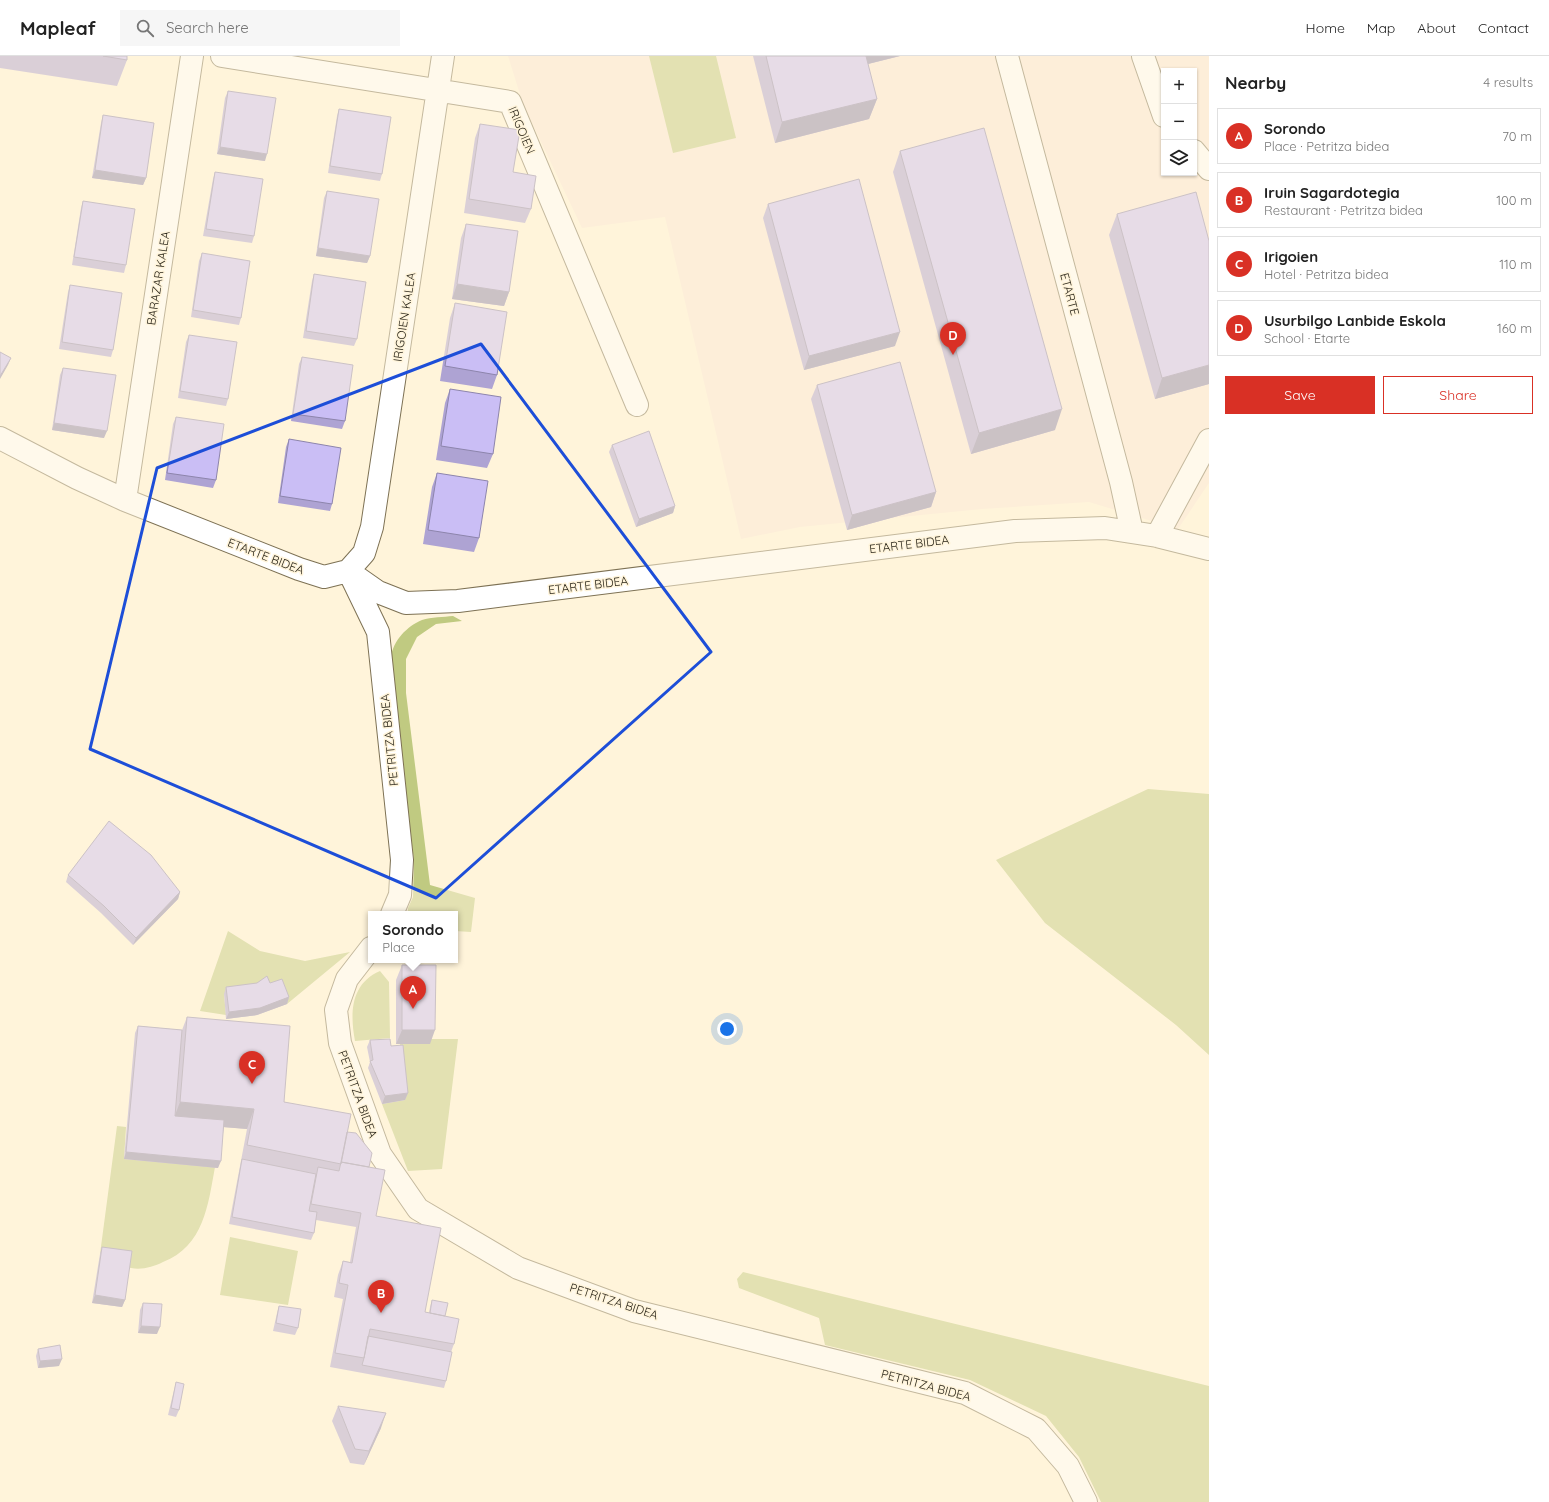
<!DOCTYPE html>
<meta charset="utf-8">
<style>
:root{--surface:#fff;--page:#f6f6f6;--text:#222;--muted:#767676;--line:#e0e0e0;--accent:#d93025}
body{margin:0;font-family:Quicksand,sans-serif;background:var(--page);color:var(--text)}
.controls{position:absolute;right:12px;top:12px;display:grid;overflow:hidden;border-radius:0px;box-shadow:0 1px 3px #0004}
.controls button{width:36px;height:36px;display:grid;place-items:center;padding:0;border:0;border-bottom:1px solid var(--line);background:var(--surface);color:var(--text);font:20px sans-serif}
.you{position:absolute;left:727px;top:973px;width:14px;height:14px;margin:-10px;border:3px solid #fff;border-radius:50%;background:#1a73e8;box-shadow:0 0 0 6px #1a73e833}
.badge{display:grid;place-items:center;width:26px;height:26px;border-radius:50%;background:var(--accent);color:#fff;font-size:13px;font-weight:700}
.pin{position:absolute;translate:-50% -33px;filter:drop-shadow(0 1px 2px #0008)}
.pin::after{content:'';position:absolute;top:21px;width:14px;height:12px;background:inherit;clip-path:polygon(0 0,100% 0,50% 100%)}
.popup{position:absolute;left:368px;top:855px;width:90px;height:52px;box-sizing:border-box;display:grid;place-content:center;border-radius:0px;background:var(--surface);filter:drop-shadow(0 1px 3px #0005);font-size:13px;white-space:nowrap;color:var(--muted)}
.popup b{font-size:15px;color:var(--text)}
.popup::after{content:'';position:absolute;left:50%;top:100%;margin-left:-8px;border:8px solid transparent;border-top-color:var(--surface)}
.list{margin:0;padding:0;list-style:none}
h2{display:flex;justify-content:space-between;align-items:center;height:52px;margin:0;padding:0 16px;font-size:17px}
h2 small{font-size:13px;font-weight:400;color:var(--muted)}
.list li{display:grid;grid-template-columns:26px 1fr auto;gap:12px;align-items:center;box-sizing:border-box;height:56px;margin:0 8px 8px;padding:0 8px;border:1px solid var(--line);border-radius:0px}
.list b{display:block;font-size:15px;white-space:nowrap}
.list p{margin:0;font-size:13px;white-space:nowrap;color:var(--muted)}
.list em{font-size:13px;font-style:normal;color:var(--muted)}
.actions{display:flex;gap:8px;padding:12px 16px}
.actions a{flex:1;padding:9px 0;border:1px solid var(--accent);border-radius:0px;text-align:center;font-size:14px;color:var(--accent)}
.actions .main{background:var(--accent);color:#fff}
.icon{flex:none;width:22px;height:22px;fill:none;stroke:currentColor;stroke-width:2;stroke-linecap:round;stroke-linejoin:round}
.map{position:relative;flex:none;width:1209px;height:1446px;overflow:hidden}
header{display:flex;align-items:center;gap:24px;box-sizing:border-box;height:56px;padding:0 20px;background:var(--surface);border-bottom:1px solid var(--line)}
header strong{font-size:19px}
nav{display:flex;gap:22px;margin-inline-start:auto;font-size:14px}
.search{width:280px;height:36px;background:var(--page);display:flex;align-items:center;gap:10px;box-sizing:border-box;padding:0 14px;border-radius:0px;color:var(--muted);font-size:15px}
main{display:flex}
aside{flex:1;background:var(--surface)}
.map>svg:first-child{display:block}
</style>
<header>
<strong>Mapleaf</strong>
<div class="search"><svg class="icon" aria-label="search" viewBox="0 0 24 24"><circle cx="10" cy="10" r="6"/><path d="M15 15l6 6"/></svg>Search here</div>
<nav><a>Home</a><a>Map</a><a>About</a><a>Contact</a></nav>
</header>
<main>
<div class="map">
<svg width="1209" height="1446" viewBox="0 0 1209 1446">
<rect width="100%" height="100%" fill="#fff4da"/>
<path fill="#fae7d7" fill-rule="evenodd" d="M508,0h701v427l-31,46 -89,-27 -107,7 -182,18 -59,12 -76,-322 -83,11 -59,-124zM1164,15h30v102h-30z"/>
<path fill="#c0ca81" d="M649,0h67l20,82 -63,15z
M453,560l9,5 -26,3 -19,13 -11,22v34l24,192 45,13 -4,34 -16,-1v-17h-47v-6l5,-11 1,-37 -18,-129 -5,-74c2,-16 16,-31 31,-37 9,-3 22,-3 31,-4z
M1148,733l61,5v261l-33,-30 -131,-102 -49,-63z
M228,875l32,20 45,10 45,-9 -63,52 -63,-10 2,21 -26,-4z
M380,915l9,11 1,56 -35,3c-5,-27 -5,-57 25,-70z
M430,983h28l-16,130 -34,2 -26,-67 23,-4 -5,-56h30z
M117,1070l9,1 -2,32 91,8c-7,38 -11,79 -52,95 -10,5 -21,8 -32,6 -11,-2 -22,-10 -31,-14z
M230,1181l68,14 -10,54 -68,-10z
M743,1216l466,114v116h-108l-22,-45 -33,-41 -76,-36 -145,-35 -6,-27 -80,-30 -2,-9z"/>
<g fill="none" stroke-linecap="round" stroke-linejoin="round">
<defs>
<path id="minor" d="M222,0l288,46 127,303
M1007,0l114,426 11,50
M1143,0l21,60
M1194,95l15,18
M0,382l77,40 48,22 174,69 25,8 24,-6 30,21 28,11 52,-2 557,-70 90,-3 52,8 52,13
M125,444l67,-444
M1157,480l52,-96
M348,515l16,-18 8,-26 71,-471
M349,516l29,60 24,228 -2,35 -8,19
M371,892l-24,31 -11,31 4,33 40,111 38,55 100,59 116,43 331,82 71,36 32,37 18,36"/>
</defs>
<use href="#minor" stroke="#7d7154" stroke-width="24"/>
<use href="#minor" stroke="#fff" stroke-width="22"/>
</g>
<path fill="#aea3d3" d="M0,0h127v4l-10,26 -117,-18z
M753,0h147l-32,8 9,35 -8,20 -94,24z
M228,35l37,70 -48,-7 8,-56z
M339,53l43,65 -2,7 -52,-8 9,-57z
M103,59l43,63 -3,7 -51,-7 9,-55z
M480,68l33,48 18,37 -6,14 -61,-10 11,-75z
M900,95l155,279 -84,24 -78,-282z
M215,116l39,64 -2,7 -49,-7 10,-57z
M327,135l43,65 -3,7 -51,-7 8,-58z
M83,145l43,64 -2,8 -52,-8 9,-57z
M768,148l127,142 -91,24 -41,-152z
M1117,158l92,170 -54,15 -46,-164z
M466,168l43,68 -5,14 -52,-7 9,-61z
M202,197l39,65 -2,7 -48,-8 8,-56z
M314,218l43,65 -3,7 -51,-8 9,-57z
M70,229l43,65 -2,7 -52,-8 9,-57z
M455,247l42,72 -5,14 -52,-8 10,-63z
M189,279l39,64 -2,7 -48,-8 8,-56z
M302,301l43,64 -3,8 -51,-8 8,-57z
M63,312l41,70 -52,-8 8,-55z
M817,329l119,107 -5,15 -84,23 -36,-131z
M450,333l43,65 -6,14 -51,-8 9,-57z
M176,361l40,63 -3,8 -48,-8 8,-56z
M289,383l43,65 -2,7 -52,-8 8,-56z
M612,389l63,61 -2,7 -37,14 -27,-75z
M437,417l42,65 -5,14 -51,-8 9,-57z
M68,819l112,17 -2,7 -45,46 -32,-32 -35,-31z
M402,909l28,79h-34v-64z
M270,927l19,14 -2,7 -30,11 -31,4 -2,-25 2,-7z
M187,961l97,85 63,30 22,35 7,49 49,96 4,1 1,-6 2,-7 13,16 9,28 -3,8 -5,29 -2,7 -114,-21 13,-68 -9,-2 4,-22 5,-14 7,1 6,-35 -40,-7 -2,13 -3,7 -82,-16 18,-95 -23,-2 -6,41 -94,-9 11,-126 3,-7 44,4z
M370,984l21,6 17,47 -3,7 -23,4 -14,-36 2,-6 -3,-15z
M102,1191l23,53 -3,7 -30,-4 8,-49z
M143,1247l14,31 -19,-1 2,-23z
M279,1250l19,22 -3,7 -22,-4 4,-18z
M38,1293l21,17 -21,2 -2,-12z
M176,1326l3,28 -3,7 -8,-2 6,-25z
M338,1350l43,22 -17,37 -14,-2 -18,-42z"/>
<path fill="#8d85ac" d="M860,0h40l-44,11z
M877,43l-8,20 -94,24 7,-21z
M220,91l47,7 -2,7 -48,-7z
M95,114l51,8 -3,7 -51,-7z
M318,192l52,8 -3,7 -51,-7z
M457,228l52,8 -5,14 -52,-7z
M900,276l-5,14 -91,24 5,-14z
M11,302l-3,7 -8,14v-3z
M1209,309v19l-54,15 7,-21z
M1062,353l-7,21 -84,24 8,-21z
M54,367l53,8 -3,7 -52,-8z
M936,436l-5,15 -84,23 5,-15z
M675,450l-2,7 -37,14 3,-8z
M180,836l-2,7 -45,46 3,-7z
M289,941l-2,7 -30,11 -31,4 3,-7z
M402,974h33l-5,14h-34z
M408,1037l-3,7 -23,4 3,-8z
M180,1046l74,7 -7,20 -75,-6z
M126,1096l95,9 -3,7 -94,-9z
M95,1239l30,5 -3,7 -30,-4z
M141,1270l19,1 -3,7 -19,-1z
M62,1303l-3,7 -21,2 2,-7z
M386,1357l-5,15 -17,37 5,-14z"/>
<path fill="#cabef5" stroke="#8d85ac" d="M103,0h24v4z
M766,0h100l11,43 -95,23z
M228,35l48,7 -9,56 -47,-7z
M339,53l52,8 -9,57 -52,-8z
M103,59l51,8 -8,55 -51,-8z
M480,68l40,6 -7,42 23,4 -5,33 -62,-10z
M984,72l78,281 -83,24 -79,-282z
M215,116l48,7 -9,57 -48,-7z
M859,123l41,153 -91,24 -41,-152z
M327,135l52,8 -9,57 -52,-8z
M1196,136l13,49v124l-47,13 -45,-164z
M83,145l52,8 -9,56 -52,-8z
M466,168l52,7 -9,61 -52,-8z
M202,197l48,8 -9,57 -48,-8z
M314,218l52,8 -9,57 -51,-8z
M70,229l52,8 -9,57 -51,-8z
M455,247l52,9 -10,63 -52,-9z
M189,279l48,7 -9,57 -48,-8z
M0,296l11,6 -11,18z
M302,301l51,8 -8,56 -52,-7z
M900,306l36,130 -84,23 -35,-130z
M63,312l53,7 -9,56 -53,-8z
M450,333l51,8 -8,57 -52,-8z
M176,361l48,7 -8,56 -49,-7z
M649,375l26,75 -36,13 -27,-74z
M289,383l52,9 -9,56 -52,-8z
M437,417l51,8 -9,57 -51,-8z
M109,765l42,34 29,37 -44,46 -32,-32 -36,-31z
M402,909h34l-1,65h-33z
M267,920l3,7 12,-4 7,18 -29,11 -31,4 -3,-25 31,-4z
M187,961l103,9 -6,76 67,12 -10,50 -94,-19 7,-36 -74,-7z
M138,970l44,4 -7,86 49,4 -3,41 -95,-9z
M390,983l1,7 12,-1 5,48 -23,3 -15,-35 3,-1 -3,-20z
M347,1076l9,1 16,20 -3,14 -28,-5z
M242,1103l74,15 -7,37 8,1 -3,21 -82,-16z
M341,1106l44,8 -9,46 65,12 -16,84 34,7 -5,25 -84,-15 -6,29 -29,-5 13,-68 -9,-2 4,-22 9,2 9,-50 -50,-9 7,-37 21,4z
M102,1191l30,4 -7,49 -30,-5z
M432,1244l16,3 -3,13 -15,-3z
M143,1247l19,1 -2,23 -19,-1z
M279,1250l22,3 -3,19 -22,-5z
M368,1280l84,16 -6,29 -84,-16 2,-7z
M60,1289l2,14 -22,2 -2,-12z
M176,1326l8,2 -5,26 -8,-2z
M338,1350l48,7 -17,38 -14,-2z"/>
<path d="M0 0H1209V1446H0ZM481,288l230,308 -275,246 -346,-149 67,-281z" fill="#fff4da" fill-opacity=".55" fill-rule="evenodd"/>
<path fill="none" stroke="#1d4ed8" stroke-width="3" stroke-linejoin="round" d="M481,288l230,308 -275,246 -346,-149 67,-281z"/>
<g text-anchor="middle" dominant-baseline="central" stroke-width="3" stroke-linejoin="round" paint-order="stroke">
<g font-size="12" fill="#2a2519" stroke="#fff4da">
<text transform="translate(522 74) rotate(67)">IRIGOIEN</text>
<text transform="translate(158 222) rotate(-81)">BARAZAR KALEA</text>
<text transform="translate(1070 238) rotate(75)">ETARTE</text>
<text transform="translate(404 261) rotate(-81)">IRIGOIEN KALEA</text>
<text transform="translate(909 488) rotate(-7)">ETARTE BIDEA</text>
<text transform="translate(266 500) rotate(21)">ETARTE BIDEA</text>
<text transform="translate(588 529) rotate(-7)">ETARTE BIDEA</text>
<text transform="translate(389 684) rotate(-96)">PETRITZA BIDEA</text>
<text transform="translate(358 1038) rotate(70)">PETRITZA BIDEA</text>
<text transform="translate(614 1245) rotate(18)">PETRITZA BIDEA</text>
<text transform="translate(926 1329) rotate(15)">PETRITZA BIDEA</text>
</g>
</g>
</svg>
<div class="controls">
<button>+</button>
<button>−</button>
<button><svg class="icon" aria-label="layers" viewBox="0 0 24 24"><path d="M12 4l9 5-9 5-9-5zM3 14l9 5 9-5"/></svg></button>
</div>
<div class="you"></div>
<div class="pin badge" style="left:413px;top:953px">A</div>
<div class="popup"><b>Sorondo</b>Place</div>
<div class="pin badge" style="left:381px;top:1257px">B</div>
<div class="pin badge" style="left:252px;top:1028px">C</div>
<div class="pin badge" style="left:953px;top:299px">D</div>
</div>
<aside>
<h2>Nearby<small>4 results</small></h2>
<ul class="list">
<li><span class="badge">A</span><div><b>Sorondo</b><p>Place · Petritza bidea</p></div><em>70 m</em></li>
<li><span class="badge">B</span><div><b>Iruin Sagardotegia</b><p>Restaurant · Petritza bidea</p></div><em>100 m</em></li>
<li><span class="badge">C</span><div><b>Irigoien</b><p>Hotel · Petritza bidea</p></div><em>110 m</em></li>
<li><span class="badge">D</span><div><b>Usurbilgo Lanbide Eskola</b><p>School · Etarte</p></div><em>160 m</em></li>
</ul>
<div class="actions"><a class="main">Save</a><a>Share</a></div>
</aside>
</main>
